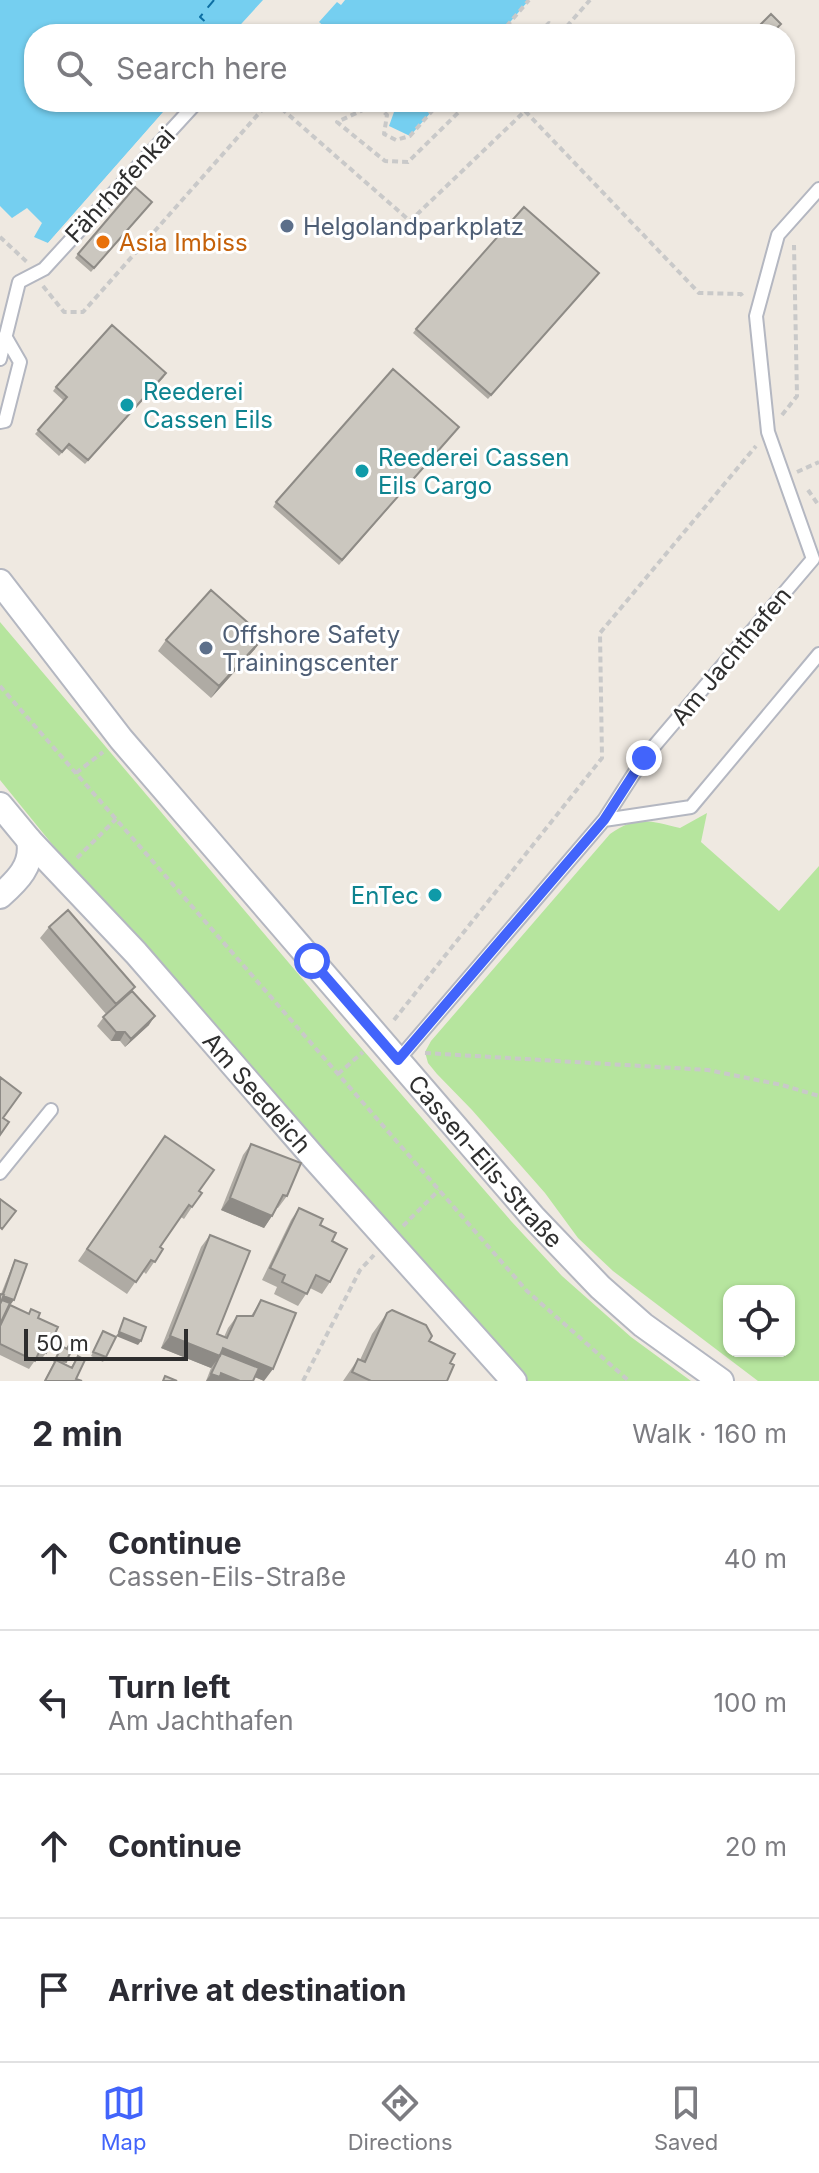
<!DOCTYPE html>
<meta charset="utf-8">
<style>
:root{--surface:#fff;--page:#f7f7f7;--text:#2b2b33;--muted:#7c7c81;--line:#e1e1e2;--accent:#4264fb}
body{margin:0;font-family:Inter,sans-serif;background:var(--page);color:var(--text)}
.controls{position:absolute;right:24px;bottom:24px;display:grid;overflow:hidden;border-radius:16px;box-shadow:0 2px 6px #0004}
.controls button{width:72px;height:72px;display:grid;place-items:center;padding:0;border:0;border-bottom:2px solid var(--line);background:var(--surface);color:var(--text);font:40px sans-serif}
.scale{position:absolute;left:24px;bottom:20px;width:164px;box-sizing:border-box;padding-left:8px;border:4px solid #2e2e2e;border-top:0;font-size:22px;line-height:28px;white-space:nowrap;color:#2e2e2e;-webkit-text-stroke:6px #fff;paint-order:stroke}
.stop{position:absolute;width:24px;height:24px;margin:-18px;border:6px solid #4264fb;border-radius:50%;background:#fff}
.stop.end{background:#4264fb;border-color:#fff;box-shadow:0 2px 8px #0008}
.list{margin:0;padding:0;list-style:none}
h2{display:flex;justify-content:space-between;align-items:center;height:104px;margin:0;padding:0 32px;font-size:34px}
h2 small{font-size:26px;font-weight:400;color:var(--muted)}
.list li{display:grid;grid-template-columns:52px 1fr auto;gap:24px;align-items:center;box-sizing:border-box;height:144px;padding:0 32px;border-top:2px solid var(--line)}
.list b{display:block;font-size:30px;white-space:nowrap}
.list p{margin:0;font-size:26px;white-space:nowrap;color:var(--muted)}
.list em{font-size:26px;font-style:normal;color:var(--muted)}
.icon{flex:none;width:44px;height:44px;fill:none;stroke:currentColor;stroke-width:2;stroke-linecap:round;stroke-linejoin:round}
.map{position:relative;flex:none;width:819px;height:1381px;overflow:hidden}
.search{position:absolute;background:var(--surface);box-shadow:0 2px 6px #0004;left:24px;right:24px;top:24px;height:88px;display:flex;align-items:center;gap:20px;box-sizing:border-box;padding:0 28px;border-radius:32px;color:var(--muted);font-size:30px}
.sheet{height:680px;background:var(--surface)}
nav{display:flex;justify-content:space-around;align-items:center;box-sizing:border-box;height:112px;border-top:2px solid var(--line);background:var(--surface);font-size:22px;color:var(--muted)}
nav a{display:grid;justify-items:center;gap:4px}
nav .on{color:var(--accent)}
.map>svg:first-child{display:block}
</style>
<div class="map">
<svg width="819" height="1381" viewBox="0 0 819 1381">
<rect width="100%" height="100%" fill="#efe9e1"/>
<path fill="#b6e59e" fill-rule="evenodd" d="M0,622l350,413 161,186 51,55 69,61 60,44h-167l-415,-476 -36,-35 -73,-90z
M707,813l-6,29 78,69 40,-45v515h-61l-145,-110 -35,-33 -33,-45 -73,-83 -35,-36 -9,-11 -3,-11 6,-11 179,-207c27,-19 40,-13 70,-6zM729,1291h60v60h-60z"/>
<path fill="#75cff0" d="M0,0h263l-31,34h-198v68h138l-124,141 -14,-6 8,-14 -15,-15 -15,10 -12,-12z
M345,0h184l-29,34h-167l-14,-12 18,-20 4,3z
M392,102h48l-30,34 -21,-10 5,-14z"/>
<path fill="#efe9e1" d="M172,102h4l-1,3 -126,142 -1,-4z"/>
<g fill="none" stroke-linecap="round" stroke-linejoin="round">
<path stroke="#0d6fa3" stroke-width="2" stroke-dasharray="10 8" stroke-linecap="butt" d="M214,0l-14,17 19,17"/>
<defs>
<path id="service" d="M0,359l19,-77 25,-13 153,-167
M0,422l5,-1 15,-59 -15,-26
M813,559l-45,-127 -12,-116 22,-81 41,-46
M604,820l87,-13 128,-153
M398,1060l206,-240 40,-62 169,-199
M0,1173l51,-63"/>
<g id="minor">
<path id="s1" d="M0,582l121,157 412,478 67,70 43,38 78,56"/>
<path id="s2" d="M0,805l29,35 107,113 179,206 199,222"/>
<path d="M0,896c17,-15 34,-31 29,-56"/>
</g>
</defs>
<use href="#service" stroke="#b4b7c1" stroke-width="16"/>
<use href="#minor" stroke="#b4b7c1" stroke-width="28"/>
<path stroke="#c9c9c9" stroke-width="4" stroke-dasharray="6 4" stroke-linecap="butt" d="M500,34l29,-34
M538,34l11,-11 11,11
M560,34l30,-34
M274,102l136,119 115,-110 174,182 42,1 2,3
M440,102l-30,34 -14,4 -12,-6 3,-19 -11,-11 -39,18 48,39 23,1 61,-60
M0,237l27,25
M43,286l21,26h19l186,-210
M782,415l15,-19 -3,-151
M797,472l22,-10
M808,490l11,16
M0,686l527,605 102,90
M76,773l27,-21
M77,858l39,-39
M394,1020l208,-262 -2,-125 156,-187
M425,1053l283,17 74,15 37,11
M338,1074l25,-22
M403,1226l36,-36
M303,1381l57,-111 14,-15"/>
<use href="#service" stroke="#fff" stroke-width="12"/>
<use href="#minor" stroke="#fff" stroke-width="24"/>
</g>
<path fill="#afaba4" d="M761,24h20l-9,10h-7l-7,-6z
M152,202l-61,70 -16,-14 3,-4z
M596,277l-108,122 -75,-66 3,-4z
M164,377l-79,87 -19,-16 -7,8 -24,-22 29,-33 -11,-10 3,-4z
M459,427l-120,138 -66,-58 3,-5z
M166,640l89,9 -44,49 -53,-47z
M49,927l83,64 17,34 -24,22 -5,-6h-9l-14,-15 9,-12 -66,-76z
M165,1136l34,55 -7,16 -8,12 -3,-2 -21,30 3,2 -17,25 -3,-3 -16,23 -49,-33z
M251,1144l36,52 -9,12h-1l-13,20 -43,-18 22,-55z
M299,1208l21,17 12,16 -2,41 -8,12 -12,-6 -12,18 -24,-12 3,-7 -15,-7 29,-60z
M210,1235l7,99 7,3 4,-9 9,-12h14l10,-16 3,81 -9,-4 -2,4h-47l5,-13 -50,-20 40,-101z
M15,1260l-4,44h-2l-2,6 21,4 3,-5 7,9 8,35 -6,8 -4,-2 -7,10 -29,-14v-61h1l12,-30z
M387,1313l42,28 21,22 -3,18h-104l15,-22 2,1 12,-26z
M103,1331l3,26 -3,5 -12,-6z
M70,1343l4,2 -10,19 7,3 7,-11 -2,23 6,2h-38l10,-19h-1l6,-11 3,-5 4,3z"/>
<path fill="#8e8b86" d="M264,637l-9,12 -44,49 8,-12z
M155,1016l-6,9 -24,22 6,-8z
M116,1032h9l-5,9h-9z
M230,1198l42,18 -8,12 -43,-18z
M2,1296l12,4 -3,4 -11,-4z
M119,1332l22,9 -3,4 -22,-9z
M170,1336l53,12 50,21 -9,12 -48,-20 1,-1 -6,8 -50,-20z
M221,1373l19,8h-34l5,-7z"/>
<path fill="#cbc7bf" stroke="#8e8b86" stroke-width="2" d="M771,14l10,10 -10,10 -10,-10z
M135,187l17,15 -58,66 -16,-14z
M524,207l75,66 -108,122 -75,-66z
M112,325l54,48 -78,87 -19,-16 -7,8 -24,-22 29,-33 -11,-10z
M393,369l66,58 -117,133 -66,-58z
M211,590l53,47 -45,49 -53,-46z
M68,910l67,77 -19,17 -67,-77z
M132,991l23,25 -24,23 -6,-7h-9l-13,-15z
M0,1077l21,16 -18,25 6,4 -9,13z
M165,1136l49,34 -15,21 3,2 -10,14 -3,-2 -29,42 3,2 -8,13 -4,-2 -15,22 -49,-33z
M251,1144l50,19 -14,33 -4,-1 -11,21 -42,-18z
M0,1199l16,12 -14,18 -2,-2z
M299,1208l24,11 -3,6 16,8 -4,8 15,8 -17,33 -14,-7 -9,19 -25,-12 3,-7 -15,-7z
M210,1235l40,16 -33,83 10,4 10,-22h16l8,-16 35,13 -23,56 -50,-21 -3,8 -50,-20z
M15,1260l12,4 -13,36 -11,-4v-1z
M0,1294l4,1 -4,9z
M2,1300l8,3 -10,21v-20z
M10,1305l19,9 2,-5 9,4 -2,5 20,9 -12,26 -6,-3 -5,11 -35,-17v-18z
M392,1310l34,15 6,11 -3,5 26,13 -5,9 4,2 -7,16h-76l-19,-9 6,-13 7,3 22,-49z
M124,1318l22,9 -5,14 -22,-9z
M103,1331l13,6 -10,20 -13,-5z
M70,1343l4,2 -8,17 -10,-4 6,-12 5,3z
M221,1353l38,15 -6,13h-13l-19,-8 -1,4 -9,-3z
M78,1356l7,4 -9,19 6,2h-37l11,-21 16,8z
M165,1376l12,5h-14z"/>
<g fill="none" stroke-linecap="round" stroke-linejoin="round">
<path stroke="#4264fb" stroke-width="10" d="M312,961l86,99 206,-240 40,-62"/>
</g>
<g fill="#5c6f8a" stroke="#fff" stroke-width="3">
<circle cx="287" cy="226" r="8"/>
<circle cx="206" cy="648" r="8"/>
</g>
<circle fill="#e8710a" stroke="#fff" stroke-width="3" cx="103" cy="242" r="8"/>
<g fill="#0f9aa8" stroke="#fff" stroke-width="3">
<circle cx="127" cy="405" r="8"/>
<circle cx="362" cy="471" r="8"/>
<circle cx="435" cy="895" r="8"/>
</g>
<g text-anchor="middle" dominant-baseline="central" stroke-width="6" stroke-linejoin="round" paint-order="stroke">
<g font-size="24" fill="#2e2e2e" stroke="#fff">
<text transform="translate(120 185) rotate(-47)">Fährhafenkai</text>
<text transform="translate(731 656) rotate(-50)">Am Jachthafen</text>
<text stroke="none"><textPath href="#s2" startOffset="386">Am Seedeich</textPath></text>
<text stroke="none"><textPath href="#s1" startOffset="756">Cassen-Eils-Straße</textPath></text>
</g>
<g font-size="24" fill="#4e5e75" stroke="#fff" text-anchor="start">
<text x="303" y="226">Helgolandparkplatz</text>
<text x="222" y="634">Offshore Safety<tspan x="222" dy="28">Trainingscenter</tspan></text>
</g>
<g font-size="24" fill="#c56008" stroke="#fff" text-anchor="start">
<text x="119" y="242">Asia Imbiss</text>
</g>
<g font-size="24" fill="#0d838f" stroke="#fff" text-anchor="start">
<text x="143" y="391">Reederei<tspan x="143" dy="28">Cassen Eils</tspan></text>
<text x="378" y="457">Reederei Cassen<tspan x="378" dy="28">Eils Cargo</tspan></text>
<text x="419" y="895" text-anchor="end">EnTec</text>
</g>
</g>
</svg>
<div class="controls">
<button><svg class="icon" aria-label="locate" viewBox="0 0 24 24"><circle cx="12" cy="12" r="6"/><path d="M12 2v4M12 18v4M2 12h4M18 12h4"/></svg></button>
</div>
<div class="scale">50 m</div>
<div class="stop" style="left:312px;top:961px"></div>
<div class="stop end" style="left:644px;top:758px"></div>
<div class="search"><svg class="icon" aria-label="search" viewBox="0 0 24 24"><circle cx="10" cy="10" r="6"/><path d="M15 15l6 6"/></svg>Search here</div>
</div>
<section class="sheet">
<h2>2 min<small>Walk · 160 m</small></h2>
<ul class="list">
<li><svg class="icon" aria-label="ahead" viewBox="0 0 24 24"><path d="M12 20V5M6 11l6-6 6 6"/></svg><div><b>Continue</b><p>Cassen-Eils-Straße</p></div><em>40 m</em></li>
<li><svg class="icon" aria-label="left" viewBox="0 0 24 24"><path d="M17 20v-9H6M10 6l-5 5 5 5"/></svg><div><b>Turn left</b><p>Am Jachthafen</p></div><em>100 m</em></li>
<li><svg class="icon" aria-label="ahead" viewBox="0 0 24 24"><path d="M12 20V5M6 11l6-6 6 6"/></svg><div><b>Continue</b></div><em>20 m</em></li>
<li><svg class="icon" aria-label="arrive" viewBox="0 0 24 24"><path d="M6 21V4h12l-3 4 3 4H6"/></svg><div><b>Arrive at destination</b></div></li>
</ul>
</section>
<nav>
<a class="on"><svg class="icon" aria-label="map" viewBox="0 0 24 24"><path d="M3 6l6-2 6 2 6-2v14l-6 2-6-2-6 2zM9 4v14M15 6v14"/></svg>Map</a>
<a><svg class="icon" aria-label="directions" viewBox="0 0 24 24"><path d="M12 3l9 9-9 9-9-9zM9 14v-3h6M13 9l2 2-2 2"/></svg>Directions</a>
<a><svg class="icon" aria-label="saved" viewBox="0 0 24 24"><path d="M7 4h10v16l-5-4-5 4z"/></svg>Saved</a>
</nav>
